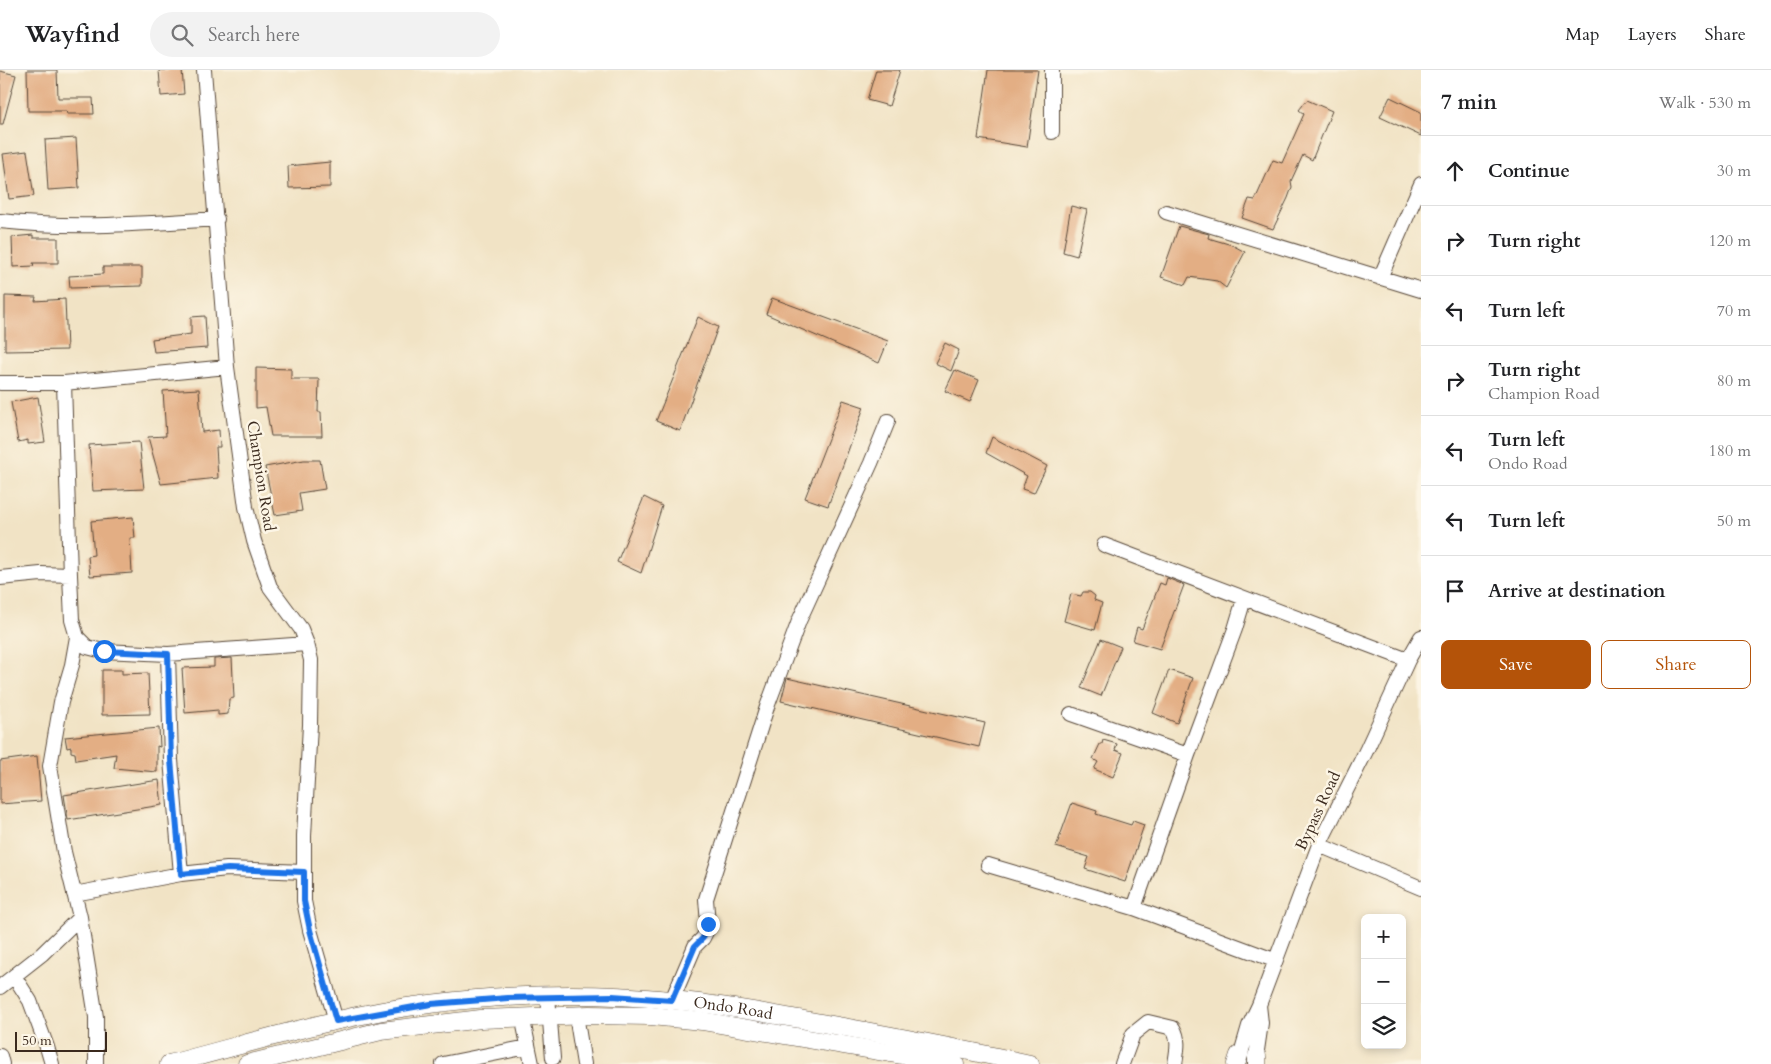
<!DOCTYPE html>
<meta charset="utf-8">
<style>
:root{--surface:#fff;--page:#f2f2f2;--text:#202124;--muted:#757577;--line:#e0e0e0;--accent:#b45309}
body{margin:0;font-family:Cardo,serif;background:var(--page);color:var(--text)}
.controls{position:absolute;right:15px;bottom:15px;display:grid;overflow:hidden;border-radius:8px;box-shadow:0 2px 8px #0003}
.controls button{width:45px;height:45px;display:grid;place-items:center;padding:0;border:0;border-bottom:1px solid var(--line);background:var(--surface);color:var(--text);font:25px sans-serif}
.scale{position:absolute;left:15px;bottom:12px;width:92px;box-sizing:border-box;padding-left:5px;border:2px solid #3b2a1e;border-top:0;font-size:14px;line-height:18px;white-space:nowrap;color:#3b2a1e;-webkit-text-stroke:4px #fcf5e5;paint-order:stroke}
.stop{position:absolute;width:15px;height:15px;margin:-11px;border:4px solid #1a73e8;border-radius:50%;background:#fff}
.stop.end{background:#1a73e8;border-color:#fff;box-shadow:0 1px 5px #0008}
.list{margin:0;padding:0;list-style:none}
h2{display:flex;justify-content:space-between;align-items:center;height:65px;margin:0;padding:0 20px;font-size:21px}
h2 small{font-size:16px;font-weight:400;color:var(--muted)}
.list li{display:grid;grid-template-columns:32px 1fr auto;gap:15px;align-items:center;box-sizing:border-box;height:70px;padding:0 20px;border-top:1px solid var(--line)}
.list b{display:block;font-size:19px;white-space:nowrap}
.list p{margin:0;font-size:16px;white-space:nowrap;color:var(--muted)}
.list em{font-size:16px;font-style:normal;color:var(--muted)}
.actions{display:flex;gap:10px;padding:15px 20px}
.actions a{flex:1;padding:11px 0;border:1px solid var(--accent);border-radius:8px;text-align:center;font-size:18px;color:var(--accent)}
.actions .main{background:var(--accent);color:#fff}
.icon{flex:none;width:28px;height:28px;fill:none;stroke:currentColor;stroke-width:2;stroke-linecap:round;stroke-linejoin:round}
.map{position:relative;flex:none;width:1421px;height:994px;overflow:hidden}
header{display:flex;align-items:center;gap:30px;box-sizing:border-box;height:70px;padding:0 25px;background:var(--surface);border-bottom:1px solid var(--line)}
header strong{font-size:24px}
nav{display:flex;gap:28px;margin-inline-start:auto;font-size:18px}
.search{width:350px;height:45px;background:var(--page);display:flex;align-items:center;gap:12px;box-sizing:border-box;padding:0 18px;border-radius:28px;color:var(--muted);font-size:19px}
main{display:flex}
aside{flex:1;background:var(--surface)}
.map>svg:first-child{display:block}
</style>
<header>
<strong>Wayfind</strong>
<div class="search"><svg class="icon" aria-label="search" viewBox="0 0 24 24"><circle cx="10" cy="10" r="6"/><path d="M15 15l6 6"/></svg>Search here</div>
<nav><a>Map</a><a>Layers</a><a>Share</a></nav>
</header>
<main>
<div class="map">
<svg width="1421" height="994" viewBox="0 0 1421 994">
<rect width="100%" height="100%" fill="#fcf5e5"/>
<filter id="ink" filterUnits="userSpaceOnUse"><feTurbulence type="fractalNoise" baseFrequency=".02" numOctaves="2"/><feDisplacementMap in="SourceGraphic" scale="10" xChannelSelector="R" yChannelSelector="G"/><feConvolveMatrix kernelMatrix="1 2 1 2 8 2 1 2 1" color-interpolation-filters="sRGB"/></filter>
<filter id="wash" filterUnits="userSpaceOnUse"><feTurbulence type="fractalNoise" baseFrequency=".0096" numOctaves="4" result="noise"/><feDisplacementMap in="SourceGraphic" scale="20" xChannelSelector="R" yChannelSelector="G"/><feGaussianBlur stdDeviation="1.12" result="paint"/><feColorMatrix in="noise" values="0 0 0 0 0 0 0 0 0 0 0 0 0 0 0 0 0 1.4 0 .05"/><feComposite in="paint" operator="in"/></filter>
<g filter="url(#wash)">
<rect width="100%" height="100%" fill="#f1e3c5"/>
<g id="blocks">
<path fill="#e3ae84" d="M27,0h30l1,28h35l1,16h-27l-1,-3h-38z
M159,0h23l2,24 -23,2z
M876,0h24l-11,36 -22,-6z
M988,0h50l-11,77 -49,-8z
M0,1l16,4 -13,49h-3z
M1390,27l31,15v24l-41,-19z
M1307,30l25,11 -20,49 -9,-5 -12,26 1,6 -4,11 -15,31 -31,-11 7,-19 6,1 18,-40 9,3 22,-49 -5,-4z
M76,68l3,50 -31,2 -3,-50z
M27,81l7,45 -25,3 -6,-45z
M330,92v25l-41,1 -1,-22z
M1071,136l16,4 -10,46 -14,-4z
M1179,156l30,8 -1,4 24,7 13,7 -19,36 -9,-7 -28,-4 -4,8 -24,-8z
M33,165v3h25v25h-25l1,3 -21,1 -1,-30z
M103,197h39v19l-72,2 -1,-12 34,-2z
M5,226l31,1 -1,4 30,-2 2,51 -62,1z
M772,228l116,43 -9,22 -113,-49z
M205,246l2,32 -53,4 -2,-13 39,-5v-17z
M698,247l20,10 -38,104 -24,-10z
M945,273l14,7 -8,21 -16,-8z
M256,298l35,1v10h28l-1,33h3l1,24h-51l-5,-29 -10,1z
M955,300l24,10 -9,22 -25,-11z
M199,319l3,43 17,-2 1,17h-4l2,31 -57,6 -13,-47 18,-1 -3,-45z
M38,327l7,45 -17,2v-4l-10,2 -7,-40z
M843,330l21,7 -36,99 -23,-8z
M992,367l55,29 -13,27 -12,-4 5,-13 -41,-23z
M139,372l5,47 -51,2 -4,-46z
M304,390h16l5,29 -26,4 3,18 -27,4 -10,-48z
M644,427l18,9 -21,67 -24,-11z
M133,447l2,21h-5l2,35 -42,3 -2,-20 6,-1 -3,-34z
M1167,508l17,7 -24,64 -27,-8 4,-14 5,2 18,-46 5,2z
M1083,522h7l5,4 -1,4 8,3 -7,27 -31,-9 7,-27 10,2z
M1101,569l20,8 -20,49 -20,-8z
M232,588l2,40 -5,1 -1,15 -10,1v-5l-33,3 -3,-45 32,-1v-8z
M102,600h20v4l26,-1 2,41 -48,1z
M1169,600l24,8 -16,45 -24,-10z
M787,608l198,45 -6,24 -198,-46z
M159,658l1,19 -3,-1v26l-43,-4 2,-14 -40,6 -1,-7 -4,-1v-5l-4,1 -2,-11z
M1103,670l14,4 -2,6 8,3 -10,24 -19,-8 4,-7 -5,-3 7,-15h2z
M37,686l4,45 -41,3v-43z
M159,710l3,25 -94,15 -4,-25z
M1072,733l25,8 -1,3 35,11 2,-4 11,4 -19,57 -40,-13 4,-12 -33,-10z"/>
</g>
</g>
<g filter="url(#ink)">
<use href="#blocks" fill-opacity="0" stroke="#564637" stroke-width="1"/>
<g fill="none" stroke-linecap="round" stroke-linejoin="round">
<defs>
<path id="minor" d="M204,0l23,297 19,140 8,34 16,46 31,42 6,15 4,16 -1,65 -6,111v65l6,29 26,91
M1052,62v-62
M1166,142l255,78
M0,151c72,8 144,3 217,-2
M1380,208l41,-94
M0,313h64l163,-16
M64,313l6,192 2,45 5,17 -5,28 -11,37 -11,64 14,86 16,65 16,100v47
M1104,475l304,115
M0,508l41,-4 29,1
M77,567l10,10 16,4 65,3 139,-10
M168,584l3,106 10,114
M1071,644l117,41
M1319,775l102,43
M988,795l146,43 140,52
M74,824l107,-20 46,-5 77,3
M1134,838l54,-153 47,-126 9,-30
M14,906l16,25 17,46 5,17
M0,917l42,-33 38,-37
M548,926l5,62
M672,930l23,-54 8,-8 3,-6 2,-8 -2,-25 61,-192 32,-86 72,-158 17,-42
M576,945l8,49
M522,946l10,48
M0,986l2,8
M443,994l85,-17
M1122,994l11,-30 15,-12 25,6c7,12 4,23 2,36
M1238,994l11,-38 10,-21 60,-160 47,-94 42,-91 13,-23
M1255,994l6,-41 -2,-18"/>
<g id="major">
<path d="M1257,986v8"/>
<path id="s1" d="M169,994c86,-22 173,-50 261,-60 79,-10 163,-12 241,-4 47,4 94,13 139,21 74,13 147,27 220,43"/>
<path d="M247,994l134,-33 100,-12 108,-4 62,1 51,5 253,43"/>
<path d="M1236,994l3,-9"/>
</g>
</defs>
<use href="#minor" stroke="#564637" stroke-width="16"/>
<use href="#major" stroke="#564637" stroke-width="19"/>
<use href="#minor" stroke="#fff" stroke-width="14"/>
<use href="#major" stroke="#fff" stroke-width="18"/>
</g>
</g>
<g fill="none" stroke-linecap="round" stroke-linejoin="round" filter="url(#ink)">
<path stroke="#1a73e8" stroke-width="6" d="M104,581l64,3 3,106 10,114 47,-5 76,3v29l6,29 26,91 95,-17 77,-6 104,-2 60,4 23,-54 8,-8 5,-14"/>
</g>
<g text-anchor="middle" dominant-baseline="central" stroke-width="5" stroke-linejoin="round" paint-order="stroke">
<g font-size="16" fill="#3b2a1e" stroke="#fcf5e5">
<text transform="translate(261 406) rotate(81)">Champion Road</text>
<text transform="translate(1318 741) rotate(-65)">Bypass Road</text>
<text stroke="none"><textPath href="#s1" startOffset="572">Ondo Road</textPath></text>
</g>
</g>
</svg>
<div class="controls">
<button>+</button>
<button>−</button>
<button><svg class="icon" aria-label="layers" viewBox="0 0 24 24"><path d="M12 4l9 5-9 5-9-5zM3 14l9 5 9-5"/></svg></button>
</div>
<div class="scale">50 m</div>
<div class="stop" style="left:104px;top:581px"></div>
<div class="stop end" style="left:708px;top:854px"></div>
</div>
<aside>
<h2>7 min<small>Walk · 530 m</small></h2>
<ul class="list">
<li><svg class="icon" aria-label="ahead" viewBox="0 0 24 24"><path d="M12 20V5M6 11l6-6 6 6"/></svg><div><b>Continue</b></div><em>30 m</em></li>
<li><svg class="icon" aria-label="right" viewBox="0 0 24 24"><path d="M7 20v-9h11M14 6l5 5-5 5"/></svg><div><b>Turn right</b></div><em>120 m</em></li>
<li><svg class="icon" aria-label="left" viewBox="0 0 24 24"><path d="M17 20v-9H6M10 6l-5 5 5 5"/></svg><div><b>Turn left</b></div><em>70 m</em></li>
<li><svg class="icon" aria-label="right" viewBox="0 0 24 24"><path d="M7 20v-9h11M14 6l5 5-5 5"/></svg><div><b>Turn right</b><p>Champion Road</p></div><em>80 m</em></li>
<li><svg class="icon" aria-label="left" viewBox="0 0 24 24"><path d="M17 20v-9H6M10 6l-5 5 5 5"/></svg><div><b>Turn left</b><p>Ondo Road</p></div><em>180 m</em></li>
<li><svg class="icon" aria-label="left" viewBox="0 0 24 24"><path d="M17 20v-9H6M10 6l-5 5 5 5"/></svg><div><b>Turn left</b></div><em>50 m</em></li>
<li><svg class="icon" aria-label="arrive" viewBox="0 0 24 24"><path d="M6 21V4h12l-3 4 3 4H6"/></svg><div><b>Arrive at destination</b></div></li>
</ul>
<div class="actions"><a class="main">Save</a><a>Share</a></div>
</aside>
</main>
